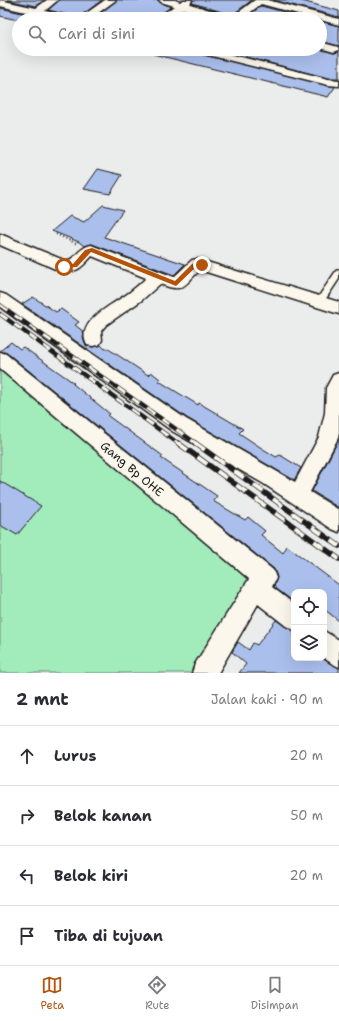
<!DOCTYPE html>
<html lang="id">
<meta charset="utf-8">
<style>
:root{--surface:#fff;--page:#f7f7f7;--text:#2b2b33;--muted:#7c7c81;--line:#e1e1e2;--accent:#b45309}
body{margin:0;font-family:"Shantell Sans",sans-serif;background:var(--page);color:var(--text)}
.controls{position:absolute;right:12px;bottom:12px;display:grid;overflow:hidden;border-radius:8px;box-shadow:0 4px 16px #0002}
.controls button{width:36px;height:36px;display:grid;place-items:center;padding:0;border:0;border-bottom:1px solid var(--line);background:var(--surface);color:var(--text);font:20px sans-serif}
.stop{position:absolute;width:12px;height:12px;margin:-9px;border:3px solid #b45309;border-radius:50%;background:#fff}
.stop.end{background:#b45309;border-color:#fff;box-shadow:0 1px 4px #0008}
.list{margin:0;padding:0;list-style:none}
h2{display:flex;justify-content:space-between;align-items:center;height:52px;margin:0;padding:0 16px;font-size:17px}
h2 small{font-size:13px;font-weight:400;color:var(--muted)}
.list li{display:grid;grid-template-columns:26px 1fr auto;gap:12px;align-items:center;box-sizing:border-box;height:60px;padding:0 16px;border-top:1px solid var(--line)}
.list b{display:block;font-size:15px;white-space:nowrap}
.list em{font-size:13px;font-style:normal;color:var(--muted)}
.icon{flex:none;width:22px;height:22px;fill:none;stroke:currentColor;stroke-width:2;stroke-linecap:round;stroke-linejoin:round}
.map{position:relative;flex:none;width:339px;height:673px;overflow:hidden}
.search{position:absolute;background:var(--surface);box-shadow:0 4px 16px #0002;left:12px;right:12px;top:12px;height:44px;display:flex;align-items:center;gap:10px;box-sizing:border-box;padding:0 14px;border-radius:22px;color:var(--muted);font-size:15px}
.sheet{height:292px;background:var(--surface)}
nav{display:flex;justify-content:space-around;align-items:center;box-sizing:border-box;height:56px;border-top:1px solid var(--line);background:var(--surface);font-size:11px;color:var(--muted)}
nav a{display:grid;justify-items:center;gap:2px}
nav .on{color:var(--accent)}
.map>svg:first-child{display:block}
</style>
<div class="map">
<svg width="339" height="673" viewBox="0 0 339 673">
<rect width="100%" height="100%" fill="#ebecec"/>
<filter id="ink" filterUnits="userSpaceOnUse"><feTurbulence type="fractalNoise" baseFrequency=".025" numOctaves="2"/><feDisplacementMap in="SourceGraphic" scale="8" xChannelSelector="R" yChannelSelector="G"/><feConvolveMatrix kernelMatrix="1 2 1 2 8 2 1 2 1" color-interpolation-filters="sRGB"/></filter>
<g filter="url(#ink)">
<path fill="#a2ecbb" stroke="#5f846c" d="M0,362l255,212 -61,99h-194z"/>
<path fill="#abbfed" stroke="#1c1c1c" d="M7,0h37l-8,6z
M59,0h43l-25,19h-3l-2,-3 -24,-6z
M117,0h41l3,3 10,4 -16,12h-62z
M193,0h59l-20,15 -40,-12z
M273,0h25l41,11v6z
M261,6l50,13h-67z
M0,8l48,11h-35l-13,-3z
M183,11l30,8h-42z
M320,21l19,5v20l-19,-5z
M154,49h36l2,3 143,35 -7,10 -175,-43z
M215,49h104l15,4 5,-1v26h-11z
M98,169l24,6 -12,19 -26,-5z
M103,205l20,5 -19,27 81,27 -11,11 -82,-31 -8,2 -5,-4 -27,-11 18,-15 14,6z
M33,297l23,15 5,-3 18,13 -4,3 9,7 -1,5 4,9 6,1 8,-2 4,4 2,-1 41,27 3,-3 9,7 -1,2 39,24 1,-2 44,26 -4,4 21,14 16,10 4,-2 21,13 -7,12 -107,-62 -165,-114z
M11,342l9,7 3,-2 51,36 -1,1 37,30 -2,2 55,40 -2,2 56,38 -4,5 32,19 3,-3 17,14 -4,4 22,18 4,-7 52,39v36l-15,-12v-17h-30v10l-20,-15 3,-10 -3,-8 -267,-216 -7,-2z
M339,439v69l-27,-17z
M0,481l41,25 -24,29 -17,-10z
M276,620l18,11v27h28l17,10v5h-100l7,-9 -14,-12 6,-10 11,8 4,-7 4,2z"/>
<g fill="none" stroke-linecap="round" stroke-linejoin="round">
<defs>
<path id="lane" d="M339,270v9l-16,24h-6l-1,-2 1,-2 19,-28z"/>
<path id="street" d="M0,0l36,8 11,-8h11l-13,11 27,6 1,2h-18l-55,-13z
M105,0h11l-26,19h-12z
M159,0h16l5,2 3,-2h9l-2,4 42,13 23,-17h12l72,19v6l-78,-21 -19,15h-24l-35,-10 -15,10h-12l18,-13 -13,-4z
M320,42l18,5 1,3 -5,2 -14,-4z
M191,49h18l119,30 11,1v6l-11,-1 -136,-34z
M0,234l66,27c9,-1 12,-13 25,-16l83,32 18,-17 5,-1 142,43v12l-139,-44c-18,17 -16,23 -40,14l-18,16 -36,25 -5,6 1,9 -3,5 -6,1 -6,-1c-13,-24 28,-41 43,-53 5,-4 11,-9 16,-14l-54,-22c-10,11 -17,19 -32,15l-60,-26z
M0,293l6,2 180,124 109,63 24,-45 6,-24 1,-25 7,-13 6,-2v59l-1,6 -28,54 29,18v22l-7,-3 -68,-45 -92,-53 -172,-124z
M0,352l6,2 267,216 3,8 -4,9 22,17v26l-8,-4 -28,-22 -40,69h-26l3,-9 54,-85 -249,-210z
M324,631l15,9v27l-8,-4 -7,-5z"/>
</defs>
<use href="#lane" stroke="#1c1c1c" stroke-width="3"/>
<use href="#street" stroke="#1c1c1c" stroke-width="3"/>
<path stroke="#1c1c1c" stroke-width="2" stroke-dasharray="1 2.5" stroke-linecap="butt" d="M56,234l21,10"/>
<use href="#lane" fill="#fbf7ec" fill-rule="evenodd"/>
<use href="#street" fill="#fbf7ec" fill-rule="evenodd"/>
<defs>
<path id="rail-far1" d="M0,305l197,139
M0,314l179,130"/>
<path id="rail" d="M178,443l161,116
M195,443l144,103"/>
</defs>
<use href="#rail-far1" stroke="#1c1c1c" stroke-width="4.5"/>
<use href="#rail" stroke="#1c1c1c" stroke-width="5.5"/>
<use href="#rail-far1" stroke="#fbf7ec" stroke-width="3" stroke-dasharray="9" stroke-linecap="butt"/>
<use href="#rail" stroke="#fbf7ec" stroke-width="4" stroke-dasharray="12" stroke-linecap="butt"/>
</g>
</g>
<path fill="#b45309" d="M92,248l83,33 17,-17 4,-2 8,3 -2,2h-6l-20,19 -85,-34 -14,15 -15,1v-3l11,-1 12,-14z"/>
<g text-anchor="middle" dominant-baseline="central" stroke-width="3.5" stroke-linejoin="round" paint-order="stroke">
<g font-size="12" fill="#1c1c1c" stroke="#fbf7ec">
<text transform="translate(132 469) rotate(40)">Gang Bp OHE</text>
</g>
</g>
</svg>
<div class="controls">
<button><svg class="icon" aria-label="locate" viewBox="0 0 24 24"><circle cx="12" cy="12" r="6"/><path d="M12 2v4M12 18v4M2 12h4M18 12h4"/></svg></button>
<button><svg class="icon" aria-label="layers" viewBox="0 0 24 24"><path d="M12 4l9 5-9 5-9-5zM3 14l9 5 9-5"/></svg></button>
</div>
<div class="stop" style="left:64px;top:267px"></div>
<div class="stop end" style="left:202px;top:265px"></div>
<div class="search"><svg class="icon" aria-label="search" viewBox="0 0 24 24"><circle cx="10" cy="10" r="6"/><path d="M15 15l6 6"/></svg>Cari di sini</div>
</div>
<section class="sheet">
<h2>2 mnt<small>Jalan kaki · 90 m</small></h2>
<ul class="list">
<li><svg class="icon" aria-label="ahead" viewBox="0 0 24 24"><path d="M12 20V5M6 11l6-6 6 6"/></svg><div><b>Lurus</b></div><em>20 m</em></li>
<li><svg class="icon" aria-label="right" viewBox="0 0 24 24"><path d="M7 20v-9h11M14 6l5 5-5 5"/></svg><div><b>Belok kanan</b></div><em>50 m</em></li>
<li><svg class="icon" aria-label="left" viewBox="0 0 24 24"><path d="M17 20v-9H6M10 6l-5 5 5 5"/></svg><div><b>Belok kiri</b></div><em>20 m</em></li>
<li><svg class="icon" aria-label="arrive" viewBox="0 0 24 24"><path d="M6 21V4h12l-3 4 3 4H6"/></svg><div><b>Tiba di tujuan</b></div></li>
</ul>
</section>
<nav>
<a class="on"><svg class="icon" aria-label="map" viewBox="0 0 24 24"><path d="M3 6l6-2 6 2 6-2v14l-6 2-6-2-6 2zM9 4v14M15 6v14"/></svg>Peta</a>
<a><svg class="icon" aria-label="directions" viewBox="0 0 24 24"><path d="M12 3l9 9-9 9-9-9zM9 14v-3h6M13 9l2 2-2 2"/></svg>Rute</a>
<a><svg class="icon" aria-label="saved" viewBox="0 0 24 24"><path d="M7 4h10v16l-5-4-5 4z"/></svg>Disimpan</a>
</nav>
